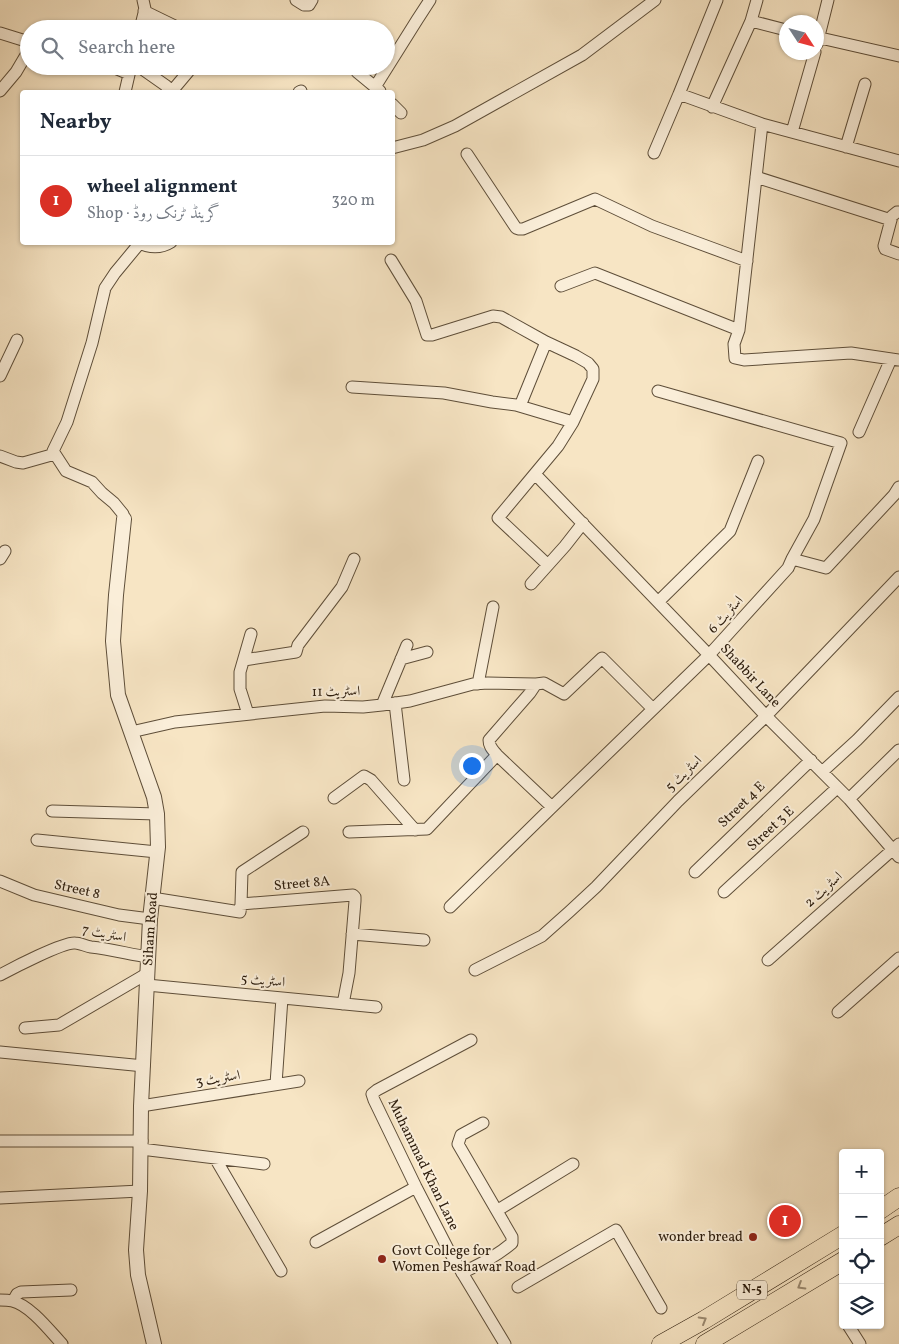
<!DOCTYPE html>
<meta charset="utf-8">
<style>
:root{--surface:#fff;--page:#f2f2f3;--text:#1f2937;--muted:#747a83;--line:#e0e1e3;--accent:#d93025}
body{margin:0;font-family:Vollkorn,Amiri,serif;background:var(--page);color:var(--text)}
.controls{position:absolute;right:15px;bottom:15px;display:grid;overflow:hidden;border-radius:5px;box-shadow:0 1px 4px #0004}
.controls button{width:45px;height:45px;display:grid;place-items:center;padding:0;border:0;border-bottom:1px solid var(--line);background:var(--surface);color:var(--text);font:25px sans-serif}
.compass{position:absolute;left:779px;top:15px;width:45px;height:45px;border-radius:50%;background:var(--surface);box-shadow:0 1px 4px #0004;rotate:126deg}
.you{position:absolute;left:471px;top:765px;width:18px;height:18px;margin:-12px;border:4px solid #fff;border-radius:50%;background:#1a73e8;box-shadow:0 0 0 8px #1a73e833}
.badge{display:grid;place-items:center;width:32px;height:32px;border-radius:50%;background:var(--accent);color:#fff;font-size:16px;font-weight:700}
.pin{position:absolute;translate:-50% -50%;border:2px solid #fff;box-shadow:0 1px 5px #0006}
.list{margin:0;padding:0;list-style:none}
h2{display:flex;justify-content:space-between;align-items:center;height:65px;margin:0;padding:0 20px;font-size:21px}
h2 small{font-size:16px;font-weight:400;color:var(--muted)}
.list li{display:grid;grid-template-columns:32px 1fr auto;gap:15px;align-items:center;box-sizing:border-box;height:90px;padding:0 20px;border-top:1px solid var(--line)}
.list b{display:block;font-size:19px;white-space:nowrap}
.list p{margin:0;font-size:16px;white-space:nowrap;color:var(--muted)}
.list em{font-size:16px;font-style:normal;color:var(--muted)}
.icon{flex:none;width:28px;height:28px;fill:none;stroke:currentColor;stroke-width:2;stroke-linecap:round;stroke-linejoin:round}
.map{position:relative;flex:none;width:899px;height:1344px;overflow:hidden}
.search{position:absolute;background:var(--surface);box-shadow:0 1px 4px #0004;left:20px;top:20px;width:375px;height:55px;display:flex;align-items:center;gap:12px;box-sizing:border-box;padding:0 18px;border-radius:28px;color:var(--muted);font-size:19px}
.panel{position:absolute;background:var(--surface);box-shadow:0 1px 4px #0004;left:20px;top:90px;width:375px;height:155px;border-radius:5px}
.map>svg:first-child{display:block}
</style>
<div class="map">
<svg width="899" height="1344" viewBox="0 0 899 1344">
<rect width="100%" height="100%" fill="#f7e5c4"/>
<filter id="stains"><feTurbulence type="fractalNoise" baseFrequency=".004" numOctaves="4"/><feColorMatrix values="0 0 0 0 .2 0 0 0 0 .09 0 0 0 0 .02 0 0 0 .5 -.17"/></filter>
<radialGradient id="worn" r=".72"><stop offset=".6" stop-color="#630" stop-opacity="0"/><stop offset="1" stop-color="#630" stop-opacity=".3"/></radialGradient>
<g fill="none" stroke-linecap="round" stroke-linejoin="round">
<defs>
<path id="minor" d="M296,0l8,5h5l3,-5
M717,0l-38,94 83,30 137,37
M144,11l37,18
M751,21l6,-21
M140,29l5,-20 -2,-9
M0,33l29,9
M816,37l83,19
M817,44l11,-44
M110,66l19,8
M138,66l27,19 8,7
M357,72l23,19
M375,87l42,-67 13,-20
M0,91l16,-19 13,-22
M172,91l21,-25
M125,92l6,-26
M299,92l2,-1
M392,104l9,9
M712,107l39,-86 35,9
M762,124l-23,206 -5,14 1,14 9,2 107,-7 48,7
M792,132l23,-80
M846,147l19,-63
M392,148l31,-8 32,-14 127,-71 73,-55
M654,153l25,-59
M467,154l49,74 3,1h4l72,-30 57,27 95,35
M756,177l135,43
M899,212h-2l-5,4 -8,30 1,3 14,5
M137,242c12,6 23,7 34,0
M391,260l25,41 11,34h5l61,-19 8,1 45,25 30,14 12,7 5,6v10l-20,43 -15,24 -60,72 50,47
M561,286l34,-13 144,57
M0,376l17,-36
M352,387l92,6 48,9 24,3 57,17
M520,406l26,-64
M859,432l32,-73
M0,456l16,6 7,1 32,-9
M535,474l174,181 57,61 83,83 50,58
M124,519l-1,-5 -9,-11 -12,-10 -10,-11 -26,-11 -13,-20 14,-29 25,-79 13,-55 10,-15 24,-29
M0,559l5,-8
M792,559l34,9 68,-73 5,-8
M531,584l34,-38 18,-23
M658,602l72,-71 28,-70
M401,659l26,-7
M244,660l52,-8 2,-7 44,-58 12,-28
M478,684l15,-77
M536,684l8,-1 20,11 38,-36 51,51
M395,703l9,77
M382,705l25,-60
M248,714l-8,-25v-17l11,-38
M131,732l44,-10 150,-16 38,1 19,-2 28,-4 63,-17 15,-1 48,1 -6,9 -41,47c0,7 4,10 8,15l55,52
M822,772l35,-32 42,-43
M334,798l30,-22 7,4 44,50
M849,799l50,-49
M52,811l105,3
M349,832l78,-3 70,-74
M37,840l120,12
M695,872l116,-112
M0,881l34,14 85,20 31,4
M724,892l113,-104
M152,898l88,14 1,-8 112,-9 2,2v4l-6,72 -6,31
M241,904l1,-32 61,-40
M450,907l102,-100 157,-152 79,-87 4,-9 22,-40 27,-76 -183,-52
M352,934l72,6
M768,960l131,-116
M475,970l67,-34 27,-24 27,-25 82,-86 88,-85 133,-139
M0,975c13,-7 63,-33 75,-32 5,0 10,3 16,4 19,2 38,7 57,10
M147,985l229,22
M838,1012l61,-54
M25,1028l34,-3 89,-52
M471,1040l-94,50 -5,4 2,6 42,87 33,64 56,93
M0,1052l144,14
M276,1084l6,-86
M141,1106l158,-25
M0,1141h142
M141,1149l123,15
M215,1158l66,113
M0,1198l140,-7
M498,1210l75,-46
M316,1242l100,-55
M462,1273c18,-9 35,-17 50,-30v-6l-54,-93 3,-9 22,-12
M518,1287l98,-57 45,78
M0,1300c4,0 8,0 12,1 18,4 38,30 50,43
M13,1301l4,-7 4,-2 50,-2
M848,1325l12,19"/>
<path id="tertiary" d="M124,519l-8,76 -3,46 5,54 36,102 3,17 1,33 -8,72 -9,187 -1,85 -4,59 2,25 16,69"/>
<path id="trunk" d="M880,1210l19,-13
M880,1237l19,-12
M661,1344l43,-24 139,-85
M705,1344l138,-83"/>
</defs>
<use href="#minor" stroke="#5e4e39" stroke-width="13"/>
<use href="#tertiary" stroke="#5e4e39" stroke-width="16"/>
<use href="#trunk" stroke="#2b1b0b" stroke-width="19"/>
<use href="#minor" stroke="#faeed9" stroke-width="11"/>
<use href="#tertiary" stroke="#faeed9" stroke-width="14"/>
<use href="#trunk" stroke="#f7e5c4" stroke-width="18"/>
</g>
<defs><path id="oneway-chevron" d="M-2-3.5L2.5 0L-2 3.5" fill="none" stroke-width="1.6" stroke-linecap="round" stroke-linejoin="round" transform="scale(1.25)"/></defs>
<g stroke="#9b8a71">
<use href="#oneway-chevron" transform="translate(801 1286) rotate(149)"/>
<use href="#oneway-chevron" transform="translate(703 1320) rotate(-30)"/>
</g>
<g fill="#8f2418" stroke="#faeed9" stroke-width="2">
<circle cx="753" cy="1237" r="5"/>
<circle cx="382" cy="1259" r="5"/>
</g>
<g text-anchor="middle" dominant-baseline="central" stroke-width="4" stroke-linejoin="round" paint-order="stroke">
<rect fill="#faeed9" stroke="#695a49" stroke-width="1" x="737" y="1280.5" width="30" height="19" rx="4"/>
<g font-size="12" font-weight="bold" fill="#2b1b0b">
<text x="752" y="1290">N-5</text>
</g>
<g font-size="14" fill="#2b1b0b" stroke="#faeed9">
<text transform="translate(726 615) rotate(-48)">اسٹریٹ 6</text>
<text transform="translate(750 676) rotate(47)">Shabbir Lane</text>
<text transform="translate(336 692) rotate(-1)">اسٹریٹ 11</text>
<text transform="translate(684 774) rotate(-44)">اسٹریٹ 5</text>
<text transform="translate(742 805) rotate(-44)">Street 4 E</text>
<text transform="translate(771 829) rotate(-43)">Street 3 E</text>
<text transform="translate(302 884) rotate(-5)">Street 8A</text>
<text transform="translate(77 890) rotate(13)">Street 8</text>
<text transform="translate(824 890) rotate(-42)">اسٹریٹ 2</text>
<text transform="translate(151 929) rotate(-86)">Siham Road</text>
<text transform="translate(104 934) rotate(11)">اسٹریٹ 7</text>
<text transform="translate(263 981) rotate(5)">اسٹریٹ 5</text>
<text transform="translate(218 1079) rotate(-9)">اسٹریٹ 3</text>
<text transform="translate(423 1165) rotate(64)">Muhammad Khan Lane</text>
</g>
<g font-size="14" fill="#2b1b0b" stroke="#faeed9" text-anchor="end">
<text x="743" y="1237">wonder bread</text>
<text x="392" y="1251" text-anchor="start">Govt College for<tspan x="392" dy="16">Women Peshawar Road</tspan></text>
</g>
</g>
<rect width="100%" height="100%" filter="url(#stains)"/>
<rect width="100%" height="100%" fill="url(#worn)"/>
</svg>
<div class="controls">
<button>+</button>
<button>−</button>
<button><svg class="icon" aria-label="locate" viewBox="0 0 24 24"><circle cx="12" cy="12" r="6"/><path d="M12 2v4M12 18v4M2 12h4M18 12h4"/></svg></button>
<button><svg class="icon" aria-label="layers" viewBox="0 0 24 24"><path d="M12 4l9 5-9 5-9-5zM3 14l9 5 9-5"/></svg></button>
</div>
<svg class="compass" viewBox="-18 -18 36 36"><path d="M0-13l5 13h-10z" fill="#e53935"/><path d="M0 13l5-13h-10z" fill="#747a83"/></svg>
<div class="you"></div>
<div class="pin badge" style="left:785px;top:1221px">1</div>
<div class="search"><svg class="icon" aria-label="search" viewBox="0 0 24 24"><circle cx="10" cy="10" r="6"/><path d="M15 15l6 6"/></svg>Search here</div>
<section class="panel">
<h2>Nearby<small></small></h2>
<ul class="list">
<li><span class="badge">1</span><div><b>wheel alignment</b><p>Shop · گرینڈ ٹرنک روڈ</p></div><em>320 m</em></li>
</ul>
</section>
</div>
